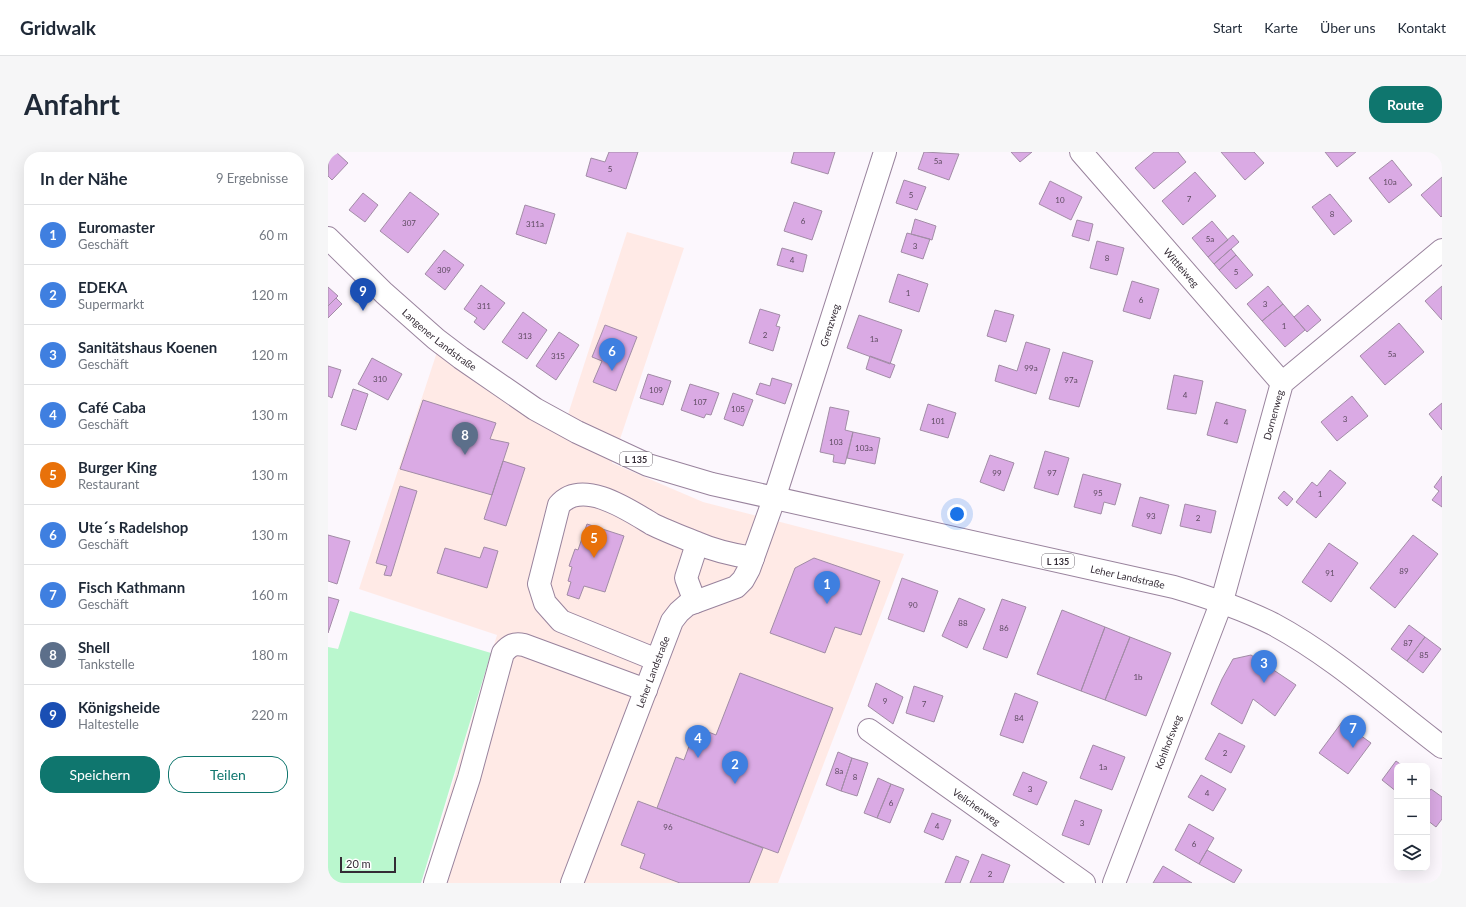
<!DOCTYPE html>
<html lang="de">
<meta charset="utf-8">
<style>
:root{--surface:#fff;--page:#f6f6f7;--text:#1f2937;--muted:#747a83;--line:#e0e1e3;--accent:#0f766e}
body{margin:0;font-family:Lato,sans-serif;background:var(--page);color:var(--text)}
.controls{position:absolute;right:12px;bottom:12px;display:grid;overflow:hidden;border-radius:8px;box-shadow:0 4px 16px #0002}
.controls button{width:36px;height:36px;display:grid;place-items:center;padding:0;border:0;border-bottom:1px solid var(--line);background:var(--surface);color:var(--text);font:20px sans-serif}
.scale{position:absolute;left:12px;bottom:10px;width:56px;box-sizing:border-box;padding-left:4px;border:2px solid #342b35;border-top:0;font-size:11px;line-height:14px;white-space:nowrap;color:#342b35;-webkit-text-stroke:3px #fff;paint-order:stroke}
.you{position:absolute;left:629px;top:362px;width:14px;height:14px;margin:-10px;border:3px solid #fff;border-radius:50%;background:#1a73e8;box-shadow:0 0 0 6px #1a73e833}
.badge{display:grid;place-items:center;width:26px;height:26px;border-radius:50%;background:var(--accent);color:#fff;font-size:13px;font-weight:700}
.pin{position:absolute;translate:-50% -33px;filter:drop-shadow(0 1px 2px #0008)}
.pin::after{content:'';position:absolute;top:21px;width:14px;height:12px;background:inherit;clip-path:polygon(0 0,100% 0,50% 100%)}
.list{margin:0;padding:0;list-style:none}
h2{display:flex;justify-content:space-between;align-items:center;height:52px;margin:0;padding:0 16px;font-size:17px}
h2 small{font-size:13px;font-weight:400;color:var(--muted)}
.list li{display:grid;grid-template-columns:26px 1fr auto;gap:12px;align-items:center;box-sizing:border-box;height:60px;padding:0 16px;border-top:1px solid var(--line)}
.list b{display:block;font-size:15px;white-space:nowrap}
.list p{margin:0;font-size:13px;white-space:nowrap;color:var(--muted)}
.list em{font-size:13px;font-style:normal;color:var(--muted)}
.actions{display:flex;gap:8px;padding:12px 16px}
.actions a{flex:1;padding:9px 0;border:1px solid var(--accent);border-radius:16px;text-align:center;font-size:14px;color:var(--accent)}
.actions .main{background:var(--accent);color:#fff}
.icon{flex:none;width:22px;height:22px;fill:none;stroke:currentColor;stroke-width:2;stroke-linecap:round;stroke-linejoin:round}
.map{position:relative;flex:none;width:1114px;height:731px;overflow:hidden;border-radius:16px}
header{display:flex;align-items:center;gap:24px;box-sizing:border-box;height:56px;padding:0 20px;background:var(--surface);border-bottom:1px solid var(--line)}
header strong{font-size:19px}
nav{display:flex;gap:22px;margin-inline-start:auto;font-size:14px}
.intro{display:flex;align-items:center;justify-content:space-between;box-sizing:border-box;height:96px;padding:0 24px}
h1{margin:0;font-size:28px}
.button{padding:10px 18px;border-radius:16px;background:var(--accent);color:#fff;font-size:14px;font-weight:700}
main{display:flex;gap:24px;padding:0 24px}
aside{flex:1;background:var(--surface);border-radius:16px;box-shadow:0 4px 16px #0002}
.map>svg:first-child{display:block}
</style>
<header>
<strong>Gridwalk</strong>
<nav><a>Start</a><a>Karte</a><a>Über uns</a><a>Kontakt</a></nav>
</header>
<div class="intro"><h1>Anfahrt</h1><a class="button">Route</a></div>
<main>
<aside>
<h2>In der Nähe<small>9 Ergebnisse</small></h2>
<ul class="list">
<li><span class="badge" style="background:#3f7fe0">1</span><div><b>Euromaster</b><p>Geschäft</p></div><em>60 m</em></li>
<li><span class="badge" style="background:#3f7fe0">2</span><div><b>EDEKA</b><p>Supermarkt</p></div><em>120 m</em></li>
<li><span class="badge" style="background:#3f7fe0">3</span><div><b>Sanitätshaus Koenen</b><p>Geschäft</p></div><em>120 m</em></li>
<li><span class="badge" style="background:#3f7fe0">4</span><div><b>Café Caba</b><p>Geschäft</p></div><em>130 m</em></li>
<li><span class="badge" style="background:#e8710a">5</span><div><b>Burger King</b><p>Restaurant</p></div><em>130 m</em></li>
<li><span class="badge" style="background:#3f7fe0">6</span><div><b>Ute´s Radelshop</b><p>Geschäft</p></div><em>130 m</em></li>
<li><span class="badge" style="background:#3f7fe0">7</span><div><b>Fisch Kathmann</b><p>Geschäft</p></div><em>160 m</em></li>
<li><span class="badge" style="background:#5c6f8a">8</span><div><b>Shell</b><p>Tankstelle</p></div><em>180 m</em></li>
<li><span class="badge" style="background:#1a4fb4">9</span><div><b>Königsheide</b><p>Haltestelle</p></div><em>220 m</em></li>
</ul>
<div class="actions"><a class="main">Speichern</a><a>Teilen</a></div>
</aside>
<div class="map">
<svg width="1114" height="731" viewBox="0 0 1114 731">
<rect width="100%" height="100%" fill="#fcf7fd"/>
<path fill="#ffeae6" d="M299,80l57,16 -72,215 91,39 201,52 -126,329h-355l74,-248 -138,-46 78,-237 124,84z"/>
<path fill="#baf7ce" d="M22,459l141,42 -70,230h-93v-236l10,2z"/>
<path fill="#daaae4" stroke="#a28ca6" d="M1,0h7l12,11 -16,17 -4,-4z
M281,0h29l-12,37 -40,-13 5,-18 14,4z
M466,0h41l-7,22 -37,-11z
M596,0l35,2 -10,26 -31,-11z
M683,0h21l-12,10z
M826,0h24l8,10 -32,27 -19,-21z
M893,0h33l10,11 -19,17z
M997,0h31l-19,15z
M1064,8l20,25 -23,18 -20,-25z
M867,20l21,24 -33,29 -21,-24z
M1114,25v39l-1,1 -20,-22z
M576,28l22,7 -9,23 -21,-7z
M722,29l32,16 -11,23 -32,-16z
M82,40l29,22 -31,39 -28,-22z
M35,41l15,12 -13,17 -16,-12z
M1002,42l22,27 -18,14 -22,-28z
M466,50l28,9 -10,29 -28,-9z
M197,53l30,9 -9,30 -30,-10z
M587,67l21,7 -4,14 -21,-6z
M749,68l16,4 -4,17 -17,-5z
M884,69l16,19 -20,17 -16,-19z
M579,81l23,6 -7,20 -22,-7z
M905,83l6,7 -25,22 -6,-7z
M769,89l27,7 -7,27 -27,-7z
M454,96l25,7 -4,17 -26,-7z
M903,97l5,6 -17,15 -5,-6z
M116,98l20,15 -19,25 -20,-16z
M908,103l17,20 -17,14 -17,-19z
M570,122l30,10 -9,28 -30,-10z
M804,129l27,8 -9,30 -27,-8z
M153,133l24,18 -21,27 -10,-8 3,-4 -13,-9z
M940,134l15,18 -21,17 -15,-17z
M1114,134v34l-17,-19z
M0,135l10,9 -10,10z
M8,146l6,6 -14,14v-12z
M955,152l22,26 -20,17 -23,-26z
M980,153l13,15 -14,12 -13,-15z
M432,157l20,6 -4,11 4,1 -7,24 -24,-8z
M667,158l19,5 -8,27 -19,-6z
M195,160l24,18 -20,29 -25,-17z
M531,163l43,15 -12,34 -43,-16z
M1071,171l25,29 -39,33 -25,-29z
M277,173l32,12 -21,54 -23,-9 9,-21 -10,-4z
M231,180l20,13 -23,35 -20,-14z
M698,190l24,7 -14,45 -41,-13 4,-16 18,6z
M735,200l30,9 -14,46 -30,-8z
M542,204l25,9 -5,13 -24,-9z
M44,206l30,16 -14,26 -30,-16z
M0,214l13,4 -9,28 -4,-2z
M320,222l23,7 -8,24 -23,-7z
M846,223l29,6 -7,33 -29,-5z
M444,226l20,6 -7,20 -29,-10 4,-11 10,3z
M362,232l29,9 -8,22 -5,-1 -2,4 -23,-8z
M25,237l15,5 -12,36 -15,-5z
M405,241l20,7 -10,26 -19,-7z
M1024,244l16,20 -31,25 -16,-19z
M95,248l73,23 -6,16 19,4 -17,52 -92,-26z
M888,250l30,8 -9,33 -30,-8z
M1114,251v27l-13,-16z
M600,252l28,9 -8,25 -28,-8z
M502,255l19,4 -4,19 8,2 -8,32 -12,-2 1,-7 -14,-3z
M525,280l27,6 -5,26 -28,-6z
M717,299l24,7 -11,37 -24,-7z
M662,303l24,8 -10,28 -24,-9z
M175,309l22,7 -19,58 -22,-7z
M1002,318l16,13 -30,35 -20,-16 16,-20 5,4z
M755,322l38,10 -6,21 -11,-3 -3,12 -27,-7z
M1114,324v31l-10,-7 7,-9 -5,-4z
M72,334l17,5 -26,85 -7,-1 3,-9 -11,-3z
M956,339l9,8 -6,7 -9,-8z
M812,345l29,8 -8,29 -29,-8z
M857,352l31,7 -5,22 -31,-7z
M259,372l37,12 -19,56 -21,-6 -5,13 -12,-4 4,-13 -3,-1 4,-14 -3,-1 6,-17 3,1z
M0,383l22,6 -13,43 -9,-3z
M1085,383l25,19 -43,54 -25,-20z
M1001,391l29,20 -27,39 -29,-20z
M156,395l14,4 -11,37 -50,-15 8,-25 35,10z
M486,406l66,23 -19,54 -26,-8 -10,26 -55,-20 25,-65z
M574,426l36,13 -14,41 -36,-13z
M0,445l11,3 -11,33z
M631,446l26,11 -18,39 -25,-12z
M674,447l24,8 -19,51 -24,-9z
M734,458l43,17 -24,64 -44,-17z
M1081,473l16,12 -18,24 -16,-12z
M777,475l25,10 -25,63 -24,-9z
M802,485l41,16 -25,63 -41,-16z
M1097,485l16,12 -18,24 -16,-12z
M923,503l45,30 -21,31 -22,-17 -11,25 -31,-20 11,-25 11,-20z
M412,521l93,35 -55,145 -121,-45 19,-51 8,3 12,-33 20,8z
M548,531l27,14 -10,27 -25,-18z
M586,534l29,10 -9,26 -28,-9z
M687,541l23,9 -15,41 -23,-8z
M1014,570l29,21 -23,31 -29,-21z
M891,581l26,13 -14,27 -26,-14z
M765,593l32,12 -13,33 -32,-12z
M510,600l14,6 -11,33 -15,-6z
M524,606l16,5 -11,33 -16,-5z
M1068,609l7,5h-6v26l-15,-12z
M695,620l24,10 -10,23 -24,-10z
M873,623l25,14 -13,22 -25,-14z
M550,626l13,6 -14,34 -13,-5z
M563,632l13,5 -14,34 -13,-5z
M1103,637l11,8v22l-6,8 -9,-7v-26z
M747,648l27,10 -13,35 -27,-10z
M310,649l125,47 -14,35h-69l-40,-15 5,-14 -24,-9z
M604,661l19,7 -8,20 -19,-8z
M861,672l25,14 -15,26 -24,-14z
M879,698l35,20 -8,13 -35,-19z
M654,702l28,11 -7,18h-33z
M628,704l13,5 -9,22h-15z
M835,714l29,17h-39z"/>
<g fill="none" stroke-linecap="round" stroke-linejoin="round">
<defs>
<g id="minor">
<path id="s1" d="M753,0l201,231"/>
<path d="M367,450l-9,-24 11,-34"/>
<path d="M329,508l-96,-39 -16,-18 -6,-19 20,-79c23,-27 70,5 93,19 14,7 30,13 45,19 18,8 36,12 56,15"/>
<path id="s2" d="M541,578l215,153"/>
<path d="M107,731l34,-105 34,-125c7,-8 11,-10 21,-8l122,45"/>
<path id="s3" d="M244,731l100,-262 7,-9 8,-7 49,-18 7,-7 6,-11 25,-70 111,-347"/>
<path id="s4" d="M786,731l108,-282 60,-218 160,-133"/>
</g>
<g id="major">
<path id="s5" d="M0,86l56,55 52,46 25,19 74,51 42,23 71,33 64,19 462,103c34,10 67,21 99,37 60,32 115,82 169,123"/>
</g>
</defs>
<use href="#minor" stroke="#99839d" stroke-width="24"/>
<use href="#major" stroke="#99839d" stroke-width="24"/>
<use href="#minor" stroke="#fff" stroke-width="22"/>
<use href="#major" stroke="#fff" stroke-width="22"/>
</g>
<g text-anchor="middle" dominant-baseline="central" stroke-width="4" stroke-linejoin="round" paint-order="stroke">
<g font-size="8" fill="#5e4b61">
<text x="610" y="9">5a</text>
<text x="282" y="17">5</text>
<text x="1062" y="30">10a</text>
<text x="583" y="43">5</text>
<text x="861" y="47">7</text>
<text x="732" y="48">10</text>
<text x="1004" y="62">8</text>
<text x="475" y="69">6</text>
<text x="81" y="71">307</text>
<text x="207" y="72">311a</text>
<text x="882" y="87">5a</text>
<text x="587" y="94">3</text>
<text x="779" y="106">8</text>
<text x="464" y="108">4</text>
<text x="116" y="118">309</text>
<text x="908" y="120">5</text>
<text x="580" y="141">1</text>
<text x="813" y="148">6</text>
<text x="937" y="152">3</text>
<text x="156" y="154">311</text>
<text x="956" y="174">1</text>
<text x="437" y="183">2</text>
<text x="197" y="184">313</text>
<text x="546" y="187">1a</text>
<text x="1064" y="202">5a</text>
<text x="230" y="204">315</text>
<text x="703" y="216">99a</text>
<text x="52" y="227">310</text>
<text x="743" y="228">97a</text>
<text x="328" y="238">109</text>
<text x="857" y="243">4</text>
<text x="372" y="250">107</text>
<text x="410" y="257">105</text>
<text x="1017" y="267">3</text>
<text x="610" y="269">101</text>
<text x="898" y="270">4</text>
<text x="508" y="290">103</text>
<text x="536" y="296">103a</text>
<text x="669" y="321">99</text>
<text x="724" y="321">97</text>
<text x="770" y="341">95</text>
<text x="992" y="342">1</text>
<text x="823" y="364">93</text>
<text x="870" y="366">2</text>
<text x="1076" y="419">89</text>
<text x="1002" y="421">91</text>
<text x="585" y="453">90</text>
<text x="635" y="471">88</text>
<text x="676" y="476">86</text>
<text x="1080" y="491">87</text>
<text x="1096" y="503">85</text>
<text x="810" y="525">1b</text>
<text x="557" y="549">9</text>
<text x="596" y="552">7</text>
<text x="691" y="566">84</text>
<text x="897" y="601">2</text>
<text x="775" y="615">1a</text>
<text x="511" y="619">8a</text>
<text x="527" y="625">8</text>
<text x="702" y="637">3</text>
<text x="879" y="641">4</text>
<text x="563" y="651">6</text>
<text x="754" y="671">3</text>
<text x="609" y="674">4</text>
<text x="340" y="675">96</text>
<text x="866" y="692">6</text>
<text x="662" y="722">2</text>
</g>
<g fill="#fff" stroke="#716b72" stroke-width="1">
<rect x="292" y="300" width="32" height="14" rx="3"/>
<rect x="714" y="402" width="32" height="14" rx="3"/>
</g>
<g font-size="9" font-weight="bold" fill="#342b35">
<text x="308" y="307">L 135</text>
<text x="730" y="409">L 135</text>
</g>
<g font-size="10" fill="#342b35" stroke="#fff">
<text stroke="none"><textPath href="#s1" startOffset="153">Wittleiweg</textPath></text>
<text stroke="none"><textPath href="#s3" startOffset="634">Grenzweg</textPath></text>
<text stroke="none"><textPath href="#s5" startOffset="151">Langener Landstraße</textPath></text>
<text stroke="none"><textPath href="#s4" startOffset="495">Dornenweg</textPath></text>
<text stroke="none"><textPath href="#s5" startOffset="888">Leher Landstraße</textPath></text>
<text stroke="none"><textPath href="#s3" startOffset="226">Leher Landstraße</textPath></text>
<text stroke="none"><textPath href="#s4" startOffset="151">Kohlhofsweg</textPath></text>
<text stroke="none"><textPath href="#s2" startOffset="132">Veilchenweg</textPath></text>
</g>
</g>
</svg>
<div class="controls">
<button>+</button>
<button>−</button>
<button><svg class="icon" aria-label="layers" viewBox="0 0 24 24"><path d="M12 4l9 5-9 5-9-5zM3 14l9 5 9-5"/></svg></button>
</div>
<div class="scale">20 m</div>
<div class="you"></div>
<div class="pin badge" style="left:499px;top:452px;background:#3f7fe0">1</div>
<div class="pin badge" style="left:407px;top:632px;background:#3f7fe0">2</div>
<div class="pin badge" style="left:936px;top:531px;background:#3f7fe0">3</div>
<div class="pin badge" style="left:370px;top:606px;background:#3f7fe0">4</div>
<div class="pin badge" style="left:266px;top:406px;background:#e8710a">5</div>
<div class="pin badge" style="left:284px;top:219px;background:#3f7fe0">6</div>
<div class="pin badge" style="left:1025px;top:596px;background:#3f7fe0">7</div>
<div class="pin badge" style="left:137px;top:303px;background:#5c6f8a">8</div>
<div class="pin badge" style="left:35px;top:159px;background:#1a4fb4">9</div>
</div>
</main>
